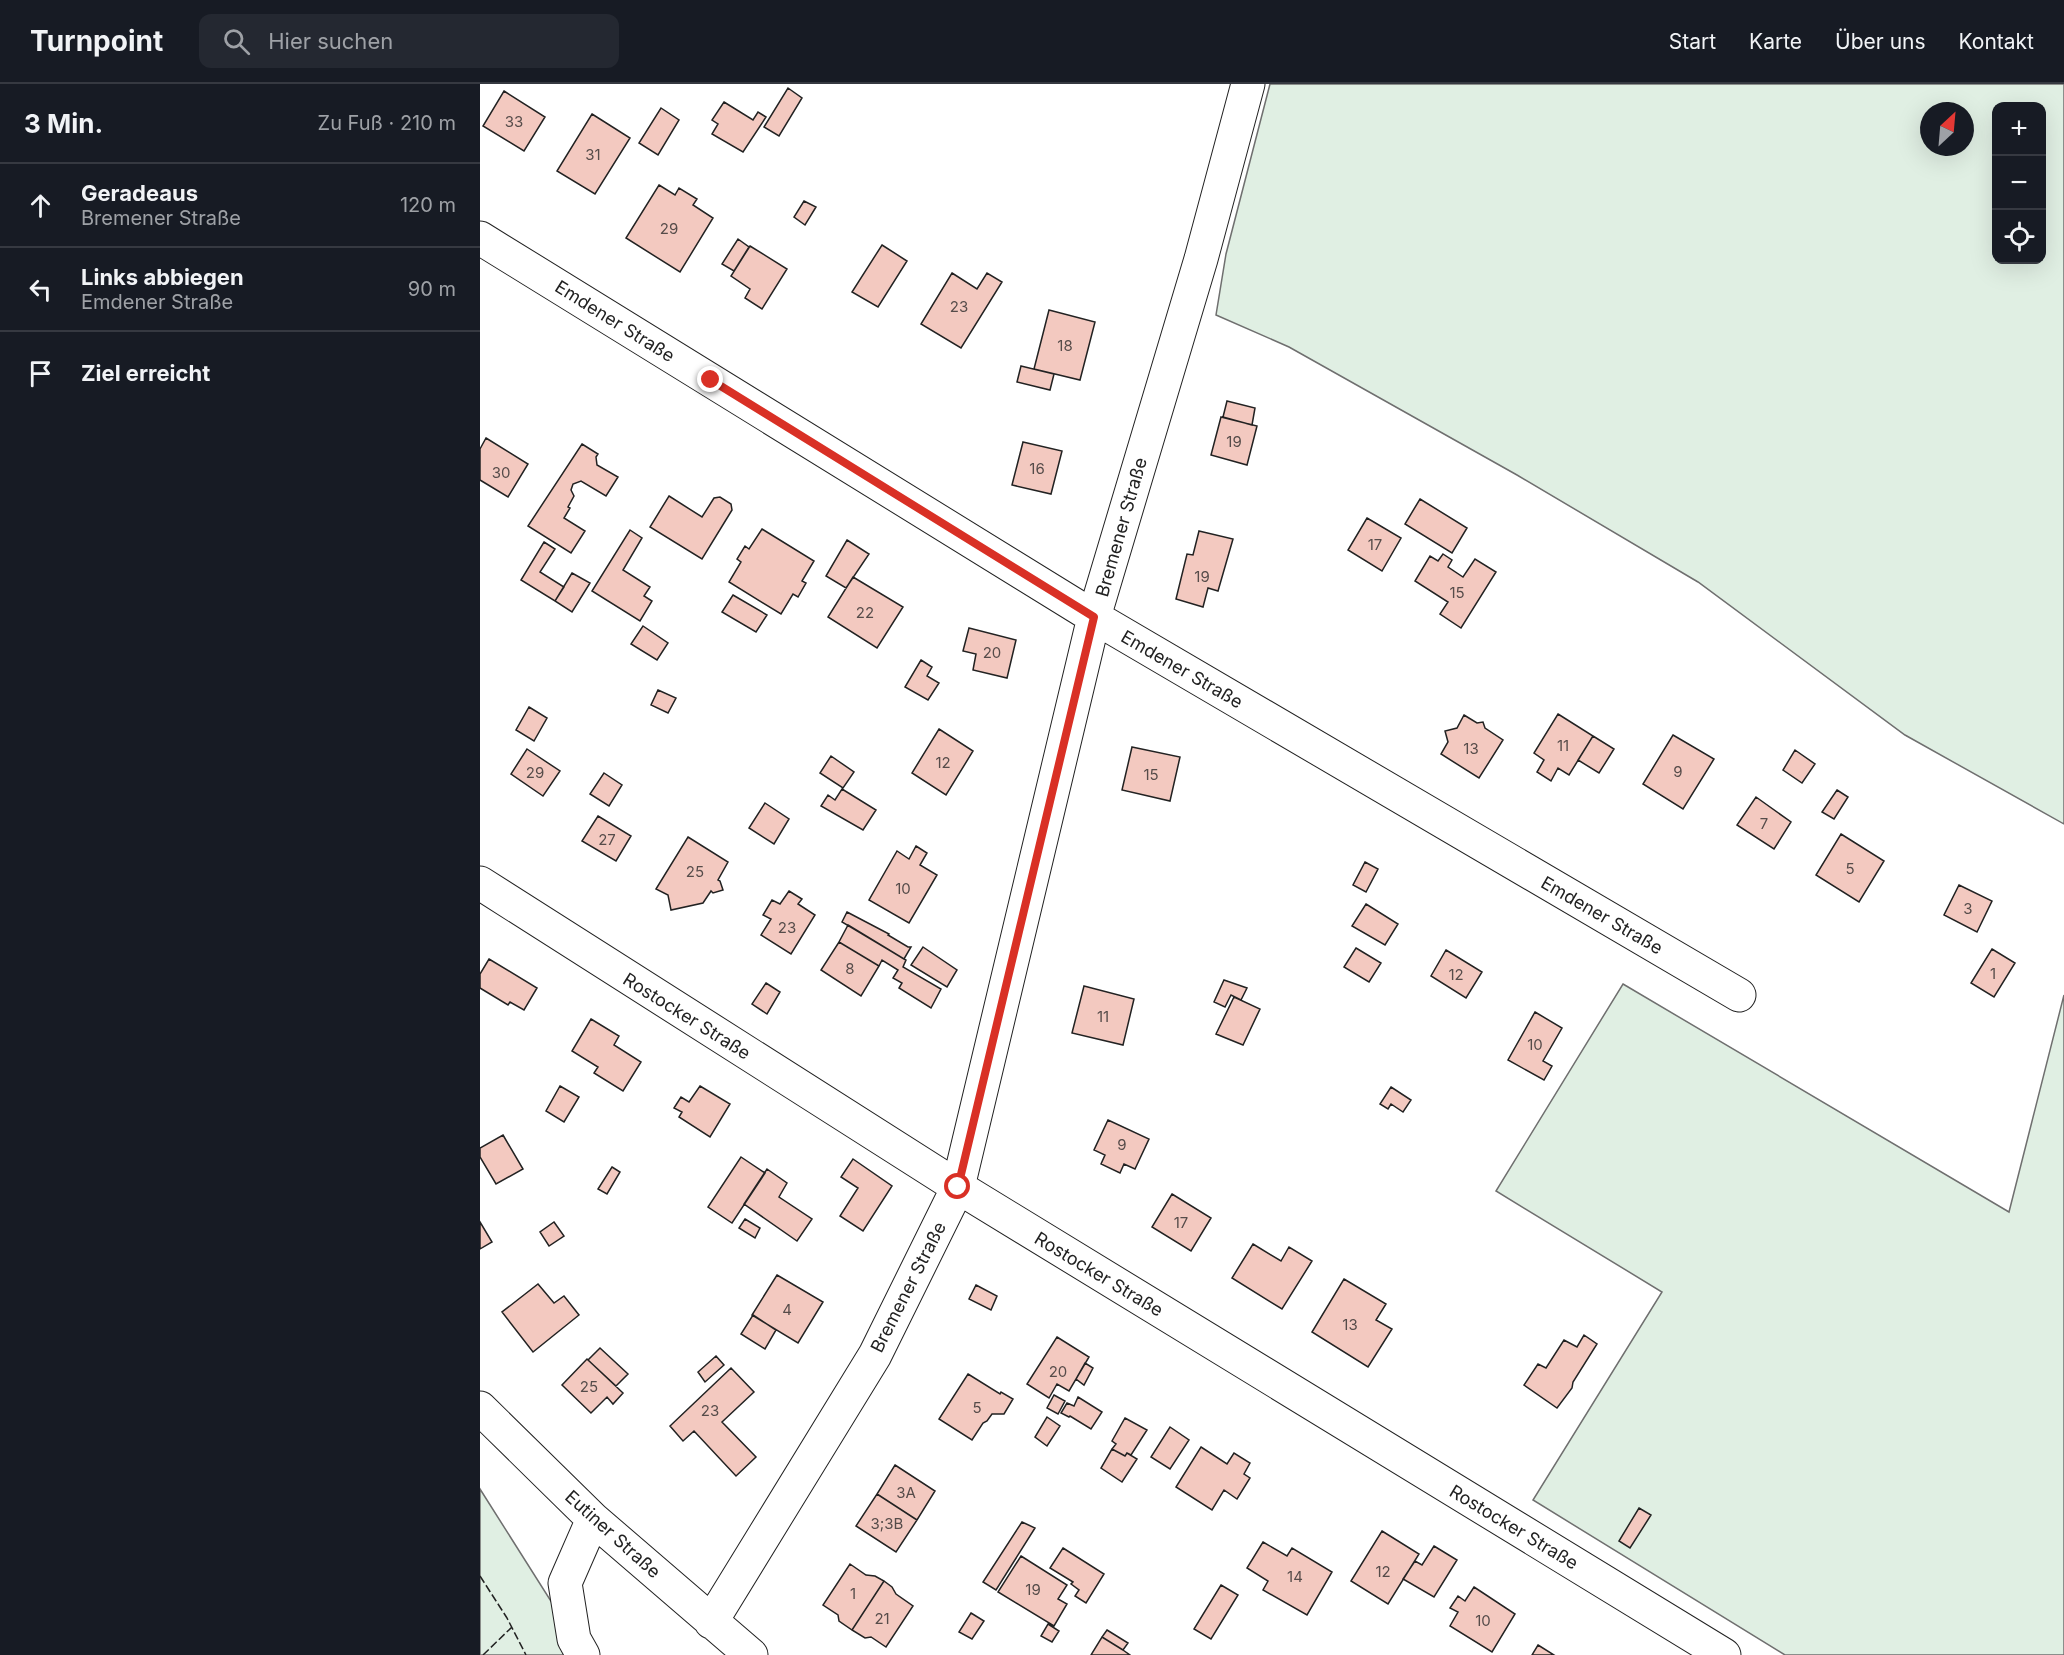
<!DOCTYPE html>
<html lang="de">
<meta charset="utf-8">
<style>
:root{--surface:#171b24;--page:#242831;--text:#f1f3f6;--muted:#9ea1a6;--line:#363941}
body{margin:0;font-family:Inter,sans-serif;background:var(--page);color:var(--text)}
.controls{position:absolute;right:18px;top:18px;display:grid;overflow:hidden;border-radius:12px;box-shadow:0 6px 24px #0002}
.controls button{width:54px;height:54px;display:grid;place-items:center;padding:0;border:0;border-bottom:2px solid var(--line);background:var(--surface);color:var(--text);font:30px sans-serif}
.compass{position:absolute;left:1440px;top:18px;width:54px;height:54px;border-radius:50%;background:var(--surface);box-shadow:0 6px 24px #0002;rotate:26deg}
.stop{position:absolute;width:18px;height:18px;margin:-14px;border:4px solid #d93025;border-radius:50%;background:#fff}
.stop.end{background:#d93025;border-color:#fff;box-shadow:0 2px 6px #0008}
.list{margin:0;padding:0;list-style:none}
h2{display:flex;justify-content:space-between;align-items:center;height:78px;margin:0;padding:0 24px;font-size:26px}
h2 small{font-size:20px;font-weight:400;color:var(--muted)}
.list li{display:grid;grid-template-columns:39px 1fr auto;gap:18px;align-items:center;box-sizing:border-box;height:84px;padding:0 24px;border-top:2px solid var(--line)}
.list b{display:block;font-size:22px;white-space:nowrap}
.list p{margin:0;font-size:20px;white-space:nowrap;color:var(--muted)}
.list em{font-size:20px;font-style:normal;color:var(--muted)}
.icon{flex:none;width:33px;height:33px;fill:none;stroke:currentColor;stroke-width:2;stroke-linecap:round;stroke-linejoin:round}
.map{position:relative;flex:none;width:1584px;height:1571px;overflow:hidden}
header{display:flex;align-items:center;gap:36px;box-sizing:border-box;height:84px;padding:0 30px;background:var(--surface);border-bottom:2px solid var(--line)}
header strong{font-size:28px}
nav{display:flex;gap:33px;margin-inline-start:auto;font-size:21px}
.search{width:420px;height:54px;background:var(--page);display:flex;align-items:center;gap:15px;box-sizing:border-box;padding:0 21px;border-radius:12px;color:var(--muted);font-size:22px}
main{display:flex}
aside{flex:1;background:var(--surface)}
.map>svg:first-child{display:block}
</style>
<header>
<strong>Turnpoint</strong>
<div class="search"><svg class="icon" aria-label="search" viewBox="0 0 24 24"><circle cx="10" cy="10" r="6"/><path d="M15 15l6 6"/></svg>Hier suchen</div>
<nav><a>Start</a><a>Karte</a><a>Über uns</a><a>Kontakt</a></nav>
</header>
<main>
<aside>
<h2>3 Min.<small>Zu Fuß · 210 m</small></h2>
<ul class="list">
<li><svg class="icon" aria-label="ahead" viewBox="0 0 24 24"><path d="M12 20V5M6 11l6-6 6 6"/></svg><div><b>Geradeaus</b><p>Bremener Straße</p></div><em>120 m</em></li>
<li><svg class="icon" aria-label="left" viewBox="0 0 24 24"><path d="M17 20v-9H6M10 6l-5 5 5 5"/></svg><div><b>Links abbiegen</b><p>Emdener Straße</p></div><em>90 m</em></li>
<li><svg class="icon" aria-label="arrive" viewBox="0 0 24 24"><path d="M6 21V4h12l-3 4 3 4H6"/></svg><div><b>Ziel erreicht</b></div></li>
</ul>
</aside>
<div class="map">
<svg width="1584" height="1571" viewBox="0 0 1584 1571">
<rect width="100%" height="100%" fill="#fff"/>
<path fill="#e0efe3" stroke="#6f6f6f" stroke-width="1.5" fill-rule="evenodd" d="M790,0h794v740l-159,-89 -207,-153 -181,-107 -228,-128 -73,-32 10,-61zM1562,22v154h-46v-154zM1449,27h36v36h-36z
M1143,900l386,228 55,-217v660h-279l-252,-155 129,-208 -166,-101z
M0,1405l105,166h-105z"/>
<path fill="#f3c9c0" stroke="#222" stroke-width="1.5" d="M308,4l14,10 -23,38 -15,-9z
M24,7l41,26 -21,34 -41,-25z
M244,18l29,18 5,-8 8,5 -23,35 -31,-18 6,-10 -6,-4z
M181,24l18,12 -21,35 -19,-12z
M112,30l38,24 -35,56 -38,-23z
M179,101l16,10 4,-7 18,11 -4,6 20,13 -33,54 -54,-34z
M324,117l12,6 -11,18 -11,-8z
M258,155l11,8 -15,24 -12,-7z
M402,161l25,16 -29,46 -26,-15z
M270,162l37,23 -25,40 -17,-11 5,-9 -19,-13z
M472,189l25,16 10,-16 15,9 -41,66 -40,-24z
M569,226l46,12 -15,58 -46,-11z
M541,282l33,8 -4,16 -33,-8z
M747,317l28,7 -3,17 -29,-8z
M741,333l36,9 -10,39 -36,-10z
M6,354l42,26 -20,33 -28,-17v-31z
M543,358l39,9 -11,43 -39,-9z
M102,360l16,10 -2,3 1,8 21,12 -12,19 -25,-15 -8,3 -2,6 3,6 -6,11 2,1 -6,10 21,13 -14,22 -43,-27z
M189,412l33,21 12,-19 6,-1 11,7 1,6 -30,49 -52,-32z
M940,415l47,29 -15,25 -47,-29z
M887,434l34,20 -19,33 -34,-21z
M282,445l52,32 -12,20 4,2 -8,14 -5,-3 -12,20 -52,-32 12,-20 -4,-3 8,-13 4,3z
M150,446l12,8 -19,32 27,17 -6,9 8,5 -12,20 -48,-30z
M719,447l34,8 -15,52 -10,-3 -5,19 -27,-8 11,-45 6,1z
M367,456l22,14 -23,34 -20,-12z
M64,458l11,7 -15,23 24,15 -9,14 -34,-21z
M963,470l9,6 -4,7 15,10 12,-18 21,13 -35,56 -21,-14 8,-12 -33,-21 15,-25 8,5z
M92,489l18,10 -18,29 -17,-11z
M373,493l50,30 -26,41 -49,-31z
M253,511l34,20 -11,17 -34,-20z
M163,542l25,17 -11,17 -26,-16z
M489,544l47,12 -9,38 -34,-8 3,-16 -13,-3z
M441,576l11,7 -5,9 12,7 -11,17 -23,-13z
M178,606l18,8 -8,15 -17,-8z
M49,623l18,11 -13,23 -18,-11z
M1078,630l35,22 -24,39 -11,-7 -7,13 -14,-9 7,-12 -10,-7z
M984,631l13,8 6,-1 2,6 18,12 -24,38 -38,-24 7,-12 -3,-11 12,-3z
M459,645l34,22 -27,44 -34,-22z
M1193,651l41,24 -31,50 -40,-25z
M1113,652l21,13 -15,24 -21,-13z
M652,663l48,10 -10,44 -48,-11z
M47,665l33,22 -17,25 -32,-22z
M1315,666l20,14 -13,19 -19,-13z
M351,672l23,16 -11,16 -23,-15z
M124,689l18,12 -13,21 -19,-12z
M362,705l34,21 -13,20 -42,-24 7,-11 7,5z
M1357,706l11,7 -14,22 -12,-7z
M1276,713l35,25 -17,27 -37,-24z
M285,719l24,16 -15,25 -25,-16z
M118,732l33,20 -15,25 -34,-20z
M1361,750l43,27 -25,41 -43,-27z
M208,753l40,25 -10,18 2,1 3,9 -10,3 -2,-2 -8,12 -32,7 -3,-15 -12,-6z
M436,762l11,7 -7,12 17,10 -28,48 -40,-23 28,-49 12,8z
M885,778l13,7 -12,23 -13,-7z
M1479,801l33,16 -15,31 -33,-17z
M309,807l13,8 -4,5 17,11 -24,39 -30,-19 10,-16 -8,-4 9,-15 8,4z
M886,820l32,20 -13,21 -33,-19z
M367,828l42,22 -1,1 20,12h3l-7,12 -62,-37z
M368,841l56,34 2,1 -3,7 38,22 -10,19 -32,-20 3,-5 -9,-5 5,-8 -16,-10 -3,6 -40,-24z
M359,858l40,24 -18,30 -40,-26z
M443,863l34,23 -10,17 -36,-22z
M876,864l25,15 -12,19 -25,-15z
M1512,865l23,14 -21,34 -23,-14z
M966,866l36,22 -16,26 -35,-22z
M9,875l48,29 -13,22 -14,-8 -2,3 -28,-17v-14z
M744,896l23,8 -6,12 -10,-5 -6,12 -11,-5z
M286,899l14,9 -13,22 -15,-10z
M604,902l50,13 -11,46 -51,-12z
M754,913l26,12 -17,36 -27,-11z
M1055,928l27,16 -19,33 9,5 -8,14 -36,-20z
M111,935l28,17 -5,9 27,17 -18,29 -29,-18 4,-6 -26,-16z
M80,1002l19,11 -15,25 -18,-11z
M220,1002l30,18 -20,33 -31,-20 3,-5 -8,-4 7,-11 8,5z
M911,1003l20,13 -8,12 -12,-8 -3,5 -8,-5z
M628,1036l41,19 -14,30 -11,-5 -4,9 -19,-9 4,-9 -11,-5z
M23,1051l20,34 -27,15 -16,-27v-9z
M261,1073l24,16 -33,50 -24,-16z
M373,1075l39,27 -29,45 -23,-15 18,-28 -17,-11z
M132,1083l8,5 -13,22 -9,-5z
M287,1085l20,14 -8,14 33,22 -15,22 -53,-37z
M692,1110l39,24 -20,33 -39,-24z
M265,1135l15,9 -5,10 -16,-10z
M0,1138l12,20 -12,7z
M74,1138l10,14 -15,10 -9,-14z
M773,1160l28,17 8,-14 23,14 -30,48 -50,-31z
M297,1191l46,27 -25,41 -46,-28z
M864,1195l42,25 -10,16 16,9 -24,38 -56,-35z
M58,1200l16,19 10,-7 15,19 -46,37 -31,-40z
M496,1201l21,11 -6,14 -22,-11z
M273,1231l23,15 -11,19 -24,-15z
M1104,1251l13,9 -24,38 -1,6 -15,20 -33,-23 14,-21 8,4 18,-28 13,7z
M577,1253l32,20 -20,34 -12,-7 -8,14 -22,-14z
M120,1264l28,26 -12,12 -28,-26z
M236,1272l8,9 -19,17 -7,-10z
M107,1275l36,34 -10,11 -6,-7 -16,16 -29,-28z
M605,1279l8,5 -9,17 -8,-6z
M251,1284l23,24 -32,30 34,35 -20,19 -42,-45 -11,10 -13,-15z
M488,1290l32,20 1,-2 12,7 -9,15h-12l-5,7 -4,2 -11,17 -33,-21z
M574,1311l11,6 -7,13 -11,-6z
M598,1313l24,15 -11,17 -21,-13 -1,1 -8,-4 6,-10 7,3z
M567,1333l13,9 -13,20 -12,-9z
M645,1334l22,12 -16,25 -4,-2 -2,3 -13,-7 4,-5 -4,-3z
M690,1343l19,13 -19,29 -19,-12z
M721,1363l26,17 7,-11 16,10 -6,11 6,4 -13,21 -13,-9 -12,20 -36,-23z
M632,1365l13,7 2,-3 10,6 -15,23 -21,-14z
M415,1381l40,26 -18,29 -40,-26z
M397,1410l40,26 -21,32 -40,-26z
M1159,1424l12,7 -21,33 -11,-7z
M542,1438l13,6 -39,62 -13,-8z
M902,1447l37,23 -31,50 -37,-23z
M783,1458l24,14 5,-8 40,24 -25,43 -44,-25 5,-9 -21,-13z
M954,1462l23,14 -23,37 -31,-18 12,-18 7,4z
M583,1464l41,26 -18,29 -11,-7 4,-6 -8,-6 2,-2 -23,-14z
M541,1472l46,29 -9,14 9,5 -13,22 -56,-34z
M370,1480l16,11 9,1 9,5 -32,49 -13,-9 -1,-6 -15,-10z
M404,1497l8,6 4,7 17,12 -27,41 -15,-10 -6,1 -13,-8z
M741,1501l17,10 -27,44 -17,-10z
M994,1503l41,27 -23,38 -42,-26 8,-14 -8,-4 8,-12 7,5z
M491,1529l13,8 -12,18 -13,-7z
M568,1540l11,7 -7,11 -11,-6z
M627,1546l21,13 -5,7 -21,-13z
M622,1553l21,13 7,5h-39z
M1058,1561l16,10h-22z"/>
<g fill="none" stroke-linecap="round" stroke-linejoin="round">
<defs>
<path id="minor" d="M0,154l614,379 645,378
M0,799l478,304 766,468
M0,1324l113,111 158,136
M231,1538l164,-267 83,-168 136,-570 107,-358 47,-175
M103,1571l-9,-16 -9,-56 28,-64"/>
</defs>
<use href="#minor" stroke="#222" stroke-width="35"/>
<use href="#minor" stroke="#fff" stroke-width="33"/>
<path stroke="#222" stroke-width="1.5" stroke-dasharray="8 3" stroke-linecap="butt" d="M0,1492l27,42 19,37
M3,1571l29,-28"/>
</g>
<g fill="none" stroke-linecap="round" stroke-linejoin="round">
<path stroke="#d93025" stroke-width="8" d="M231,296l383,237 -136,570"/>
</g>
<g text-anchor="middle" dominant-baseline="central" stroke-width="4.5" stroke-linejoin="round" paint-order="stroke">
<g font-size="15" fill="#564c4a">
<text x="34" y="37">33</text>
<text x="113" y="70">31</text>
<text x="189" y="144">29</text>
<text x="479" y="222">23</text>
<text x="585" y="261">18</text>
<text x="754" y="357">19</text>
<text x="557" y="384">16</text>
<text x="21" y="388">30</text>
<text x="895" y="460">17</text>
<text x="722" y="492">19</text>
<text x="977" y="508">15</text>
<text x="385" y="528">22</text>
<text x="512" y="568">20</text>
<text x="1083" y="661">11</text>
<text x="991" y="664">13</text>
<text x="463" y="678">12</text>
<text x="1198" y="687">9</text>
<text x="55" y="688">29</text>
<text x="671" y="690">15</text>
<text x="1284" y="739">7</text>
<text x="127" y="755">27</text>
<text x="1370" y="784">5</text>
<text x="215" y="787">25</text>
<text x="423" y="804">10</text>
<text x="1488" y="824">3</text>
<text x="307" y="843">23</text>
<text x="370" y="884">8</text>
<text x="1513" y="889">1</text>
<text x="976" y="890">12</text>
<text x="623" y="932">11</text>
<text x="1055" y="960">10</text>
<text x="642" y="1060">9</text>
<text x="701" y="1138">17</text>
<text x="307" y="1225">4</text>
<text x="870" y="1240">13</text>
<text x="578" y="1287">20</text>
<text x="109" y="1302">25</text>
<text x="497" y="1323">5</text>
<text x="230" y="1326">23</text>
<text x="426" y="1408">3A</text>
<text x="407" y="1439">3;3B</text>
<text x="903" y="1487">12</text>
<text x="815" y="1492">14</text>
<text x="553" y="1505">19</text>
<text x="373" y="1509">1</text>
<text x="402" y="1534">21</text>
<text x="1003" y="1536">10</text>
</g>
<g font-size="18" fill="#222" stroke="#fff">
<text transform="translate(135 237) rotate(32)">Emdener Straße</text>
<text transform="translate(641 443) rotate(-74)">Bremener Straße</text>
<text transform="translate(702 585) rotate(30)">Emdener Straße</text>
<text transform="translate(1122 831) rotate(30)">Emdener Straße</text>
<text transform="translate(207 932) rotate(32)">Rostocker Straße</text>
<text transform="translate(619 1190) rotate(31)">Rostocker Straße</text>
<text transform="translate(428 1203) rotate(-63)">Bremener Straße</text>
<text transform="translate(1034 1443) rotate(31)">Rostocker Straße</text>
<text transform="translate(133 1450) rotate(42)">Eutiner Straße</text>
</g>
</g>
</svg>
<div class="controls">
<button>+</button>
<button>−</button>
<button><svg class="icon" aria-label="locate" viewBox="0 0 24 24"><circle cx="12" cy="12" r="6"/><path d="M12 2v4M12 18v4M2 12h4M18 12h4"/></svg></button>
</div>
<svg class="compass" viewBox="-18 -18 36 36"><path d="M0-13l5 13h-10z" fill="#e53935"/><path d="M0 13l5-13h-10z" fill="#9ea1a6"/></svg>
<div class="stop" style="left:478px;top:1103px"></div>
<div class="stop end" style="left:231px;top:296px"></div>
</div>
</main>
